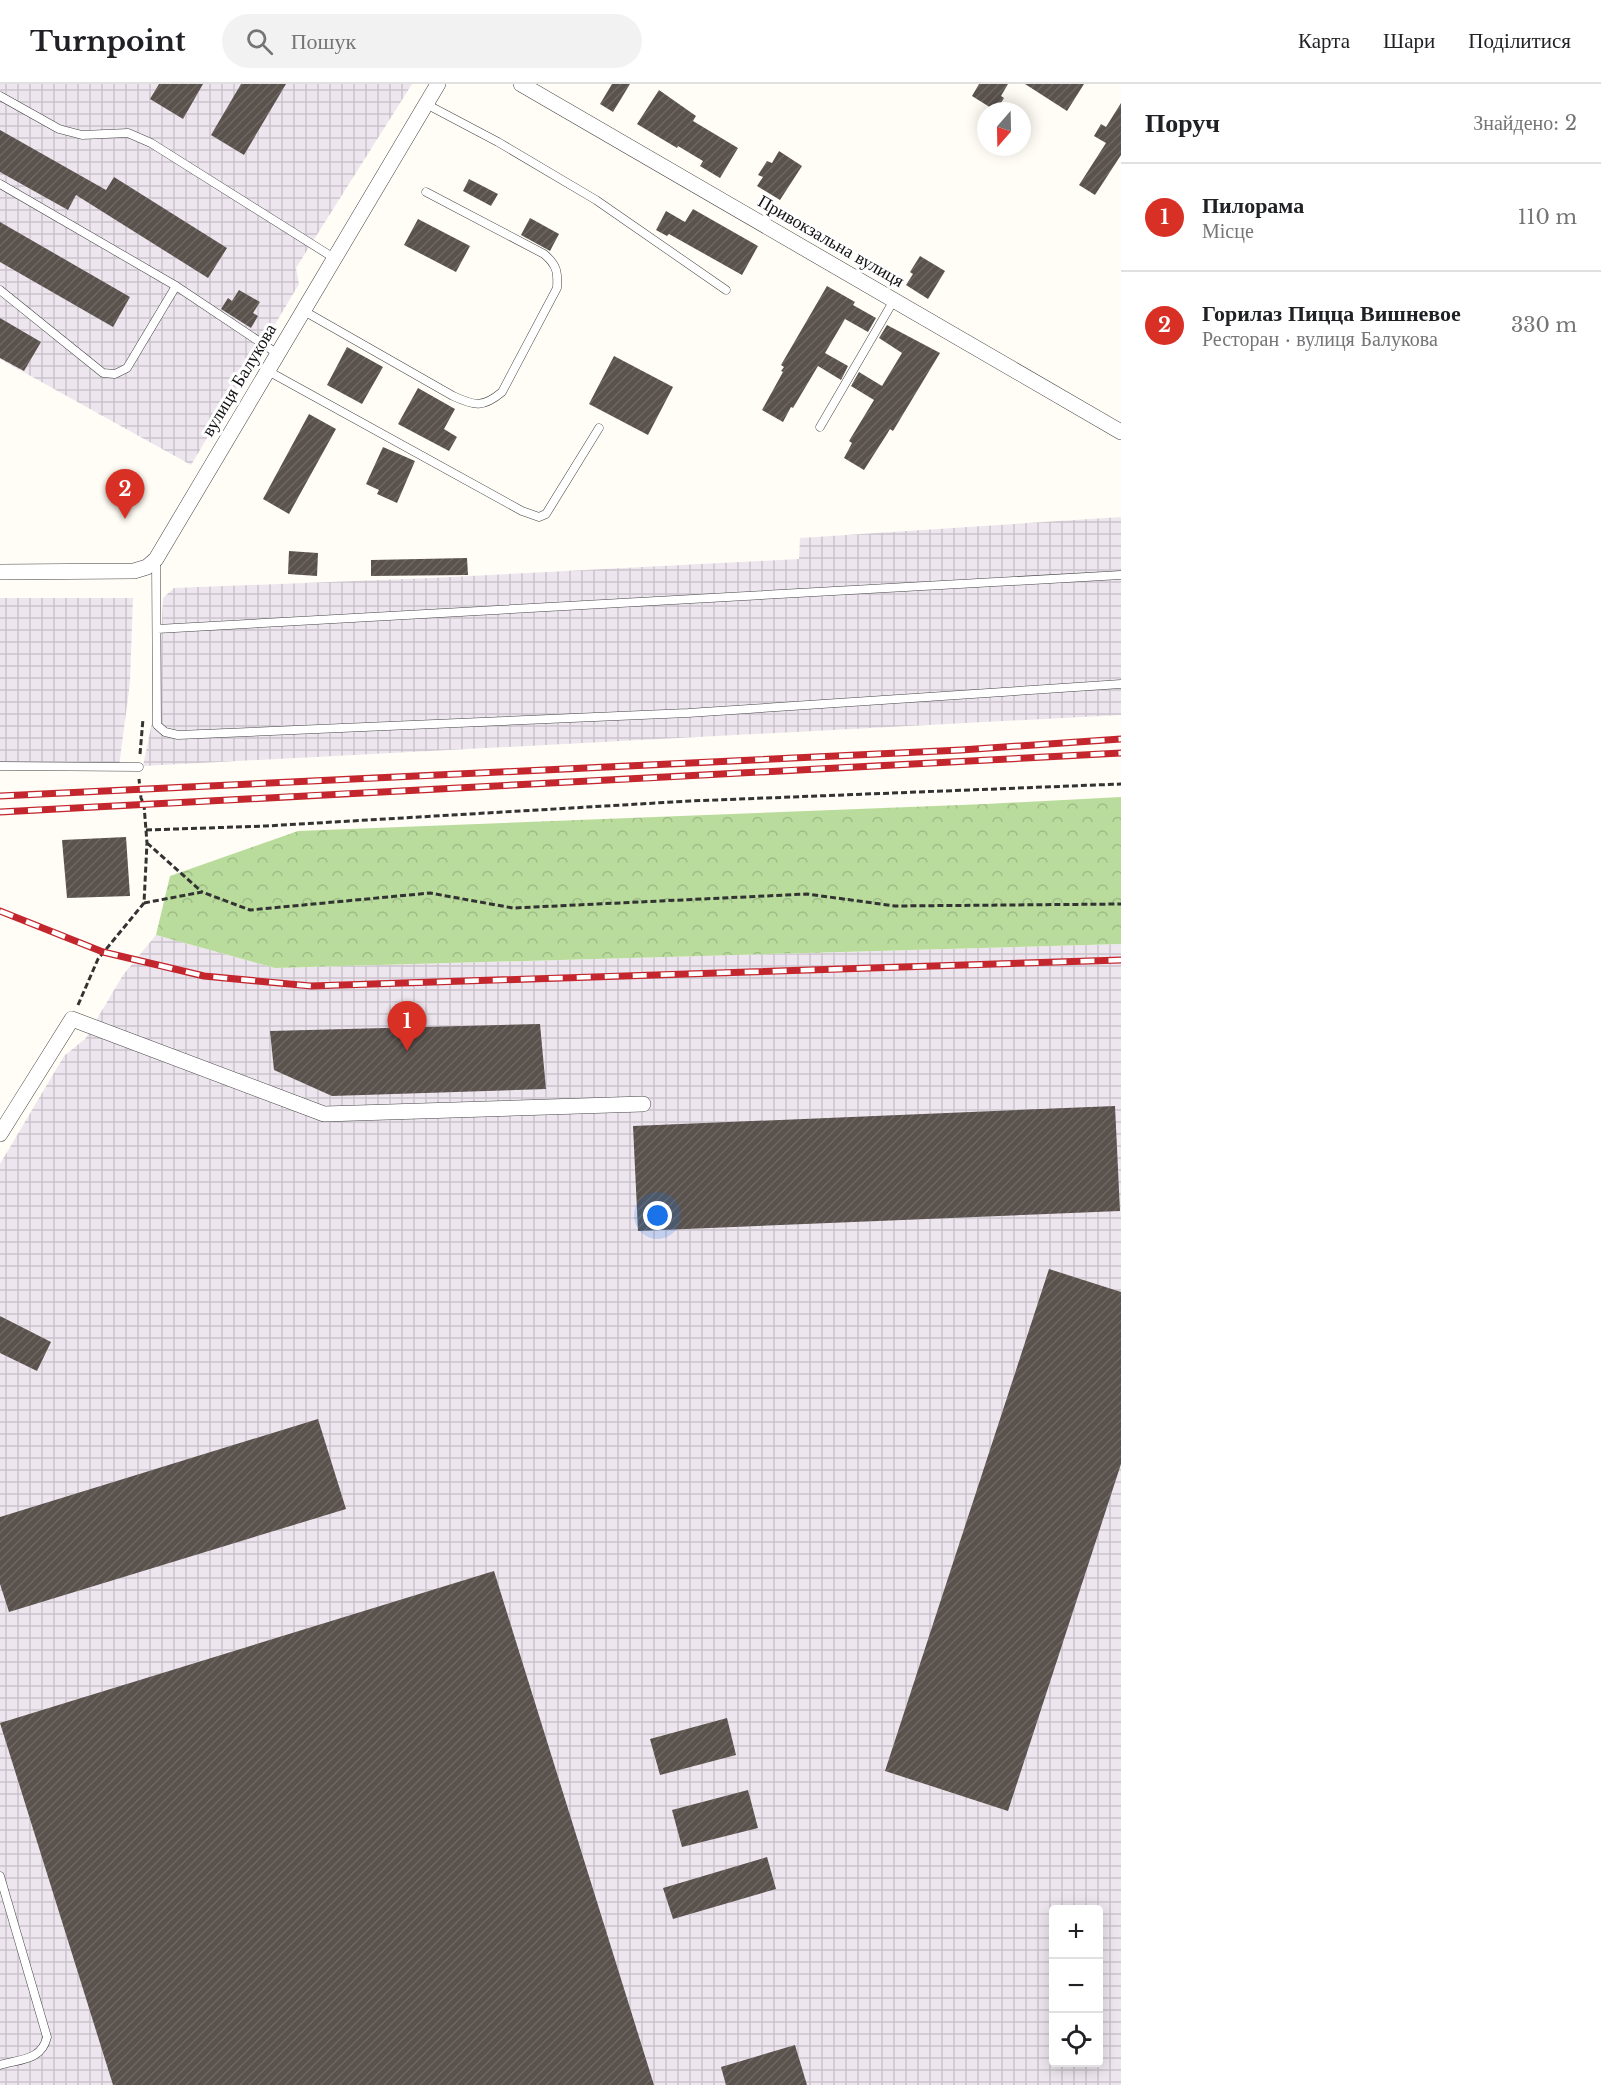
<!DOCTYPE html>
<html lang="uk">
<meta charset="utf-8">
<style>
:root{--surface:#fff;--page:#f2f2f2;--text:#202124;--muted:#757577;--line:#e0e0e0;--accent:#d93025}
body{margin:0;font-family:"Libre Baskerville",serif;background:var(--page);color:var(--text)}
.controls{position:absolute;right:18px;bottom:18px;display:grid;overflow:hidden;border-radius:6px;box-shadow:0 3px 15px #0003}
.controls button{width:54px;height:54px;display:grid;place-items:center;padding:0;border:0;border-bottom:2px solid var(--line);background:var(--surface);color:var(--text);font:30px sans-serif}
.compass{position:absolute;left:977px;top:18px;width:54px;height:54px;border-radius:50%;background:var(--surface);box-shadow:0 3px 15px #0003;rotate:200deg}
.you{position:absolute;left:658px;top:1132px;width:21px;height:21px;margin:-15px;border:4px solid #fff;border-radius:50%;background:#1a73e8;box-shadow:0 0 0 9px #1a73e833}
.badge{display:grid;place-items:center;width:39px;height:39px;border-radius:50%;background:var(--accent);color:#fff;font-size:20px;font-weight:700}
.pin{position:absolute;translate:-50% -50px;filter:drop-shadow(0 2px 3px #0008)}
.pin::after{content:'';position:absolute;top:32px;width:21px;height:18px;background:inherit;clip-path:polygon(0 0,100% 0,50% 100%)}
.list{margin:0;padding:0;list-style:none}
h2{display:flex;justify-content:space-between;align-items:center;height:78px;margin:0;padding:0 24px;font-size:26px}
h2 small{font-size:20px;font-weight:400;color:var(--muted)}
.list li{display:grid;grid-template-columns:39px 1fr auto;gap:18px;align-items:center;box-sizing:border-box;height:108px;padding:0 24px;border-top:2px solid var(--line)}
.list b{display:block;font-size:22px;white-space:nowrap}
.list p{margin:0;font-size:20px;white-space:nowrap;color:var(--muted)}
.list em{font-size:20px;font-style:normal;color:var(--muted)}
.icon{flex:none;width:33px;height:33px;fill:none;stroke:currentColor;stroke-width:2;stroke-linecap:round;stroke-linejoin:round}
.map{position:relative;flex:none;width:1121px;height:2001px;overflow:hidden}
header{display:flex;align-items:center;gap:36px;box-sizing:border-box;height:84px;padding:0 30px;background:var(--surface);border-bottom:2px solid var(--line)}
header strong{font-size:28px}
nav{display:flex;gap:33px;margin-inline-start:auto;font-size:21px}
.search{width:420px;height:54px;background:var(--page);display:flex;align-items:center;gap:15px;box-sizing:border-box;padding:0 21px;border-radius:33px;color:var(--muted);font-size:22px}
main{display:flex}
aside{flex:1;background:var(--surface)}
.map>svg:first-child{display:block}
</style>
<header>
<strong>Turnpoint</strong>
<div class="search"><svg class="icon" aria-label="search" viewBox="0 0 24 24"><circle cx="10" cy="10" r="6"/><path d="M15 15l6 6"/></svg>Пошук</div>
<nav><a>Карта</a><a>Шари</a><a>Поділитися</a></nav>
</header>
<main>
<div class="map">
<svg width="1121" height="2001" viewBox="0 0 1121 2001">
<defs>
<pattern id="industrial-grid" width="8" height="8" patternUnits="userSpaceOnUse" patternTransform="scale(1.5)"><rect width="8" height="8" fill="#eee6ef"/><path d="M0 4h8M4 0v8" fill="none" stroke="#cbc4cc"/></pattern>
<pattern id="forest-crowns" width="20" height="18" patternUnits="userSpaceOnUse" patternTransform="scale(1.5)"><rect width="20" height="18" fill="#b9dc9c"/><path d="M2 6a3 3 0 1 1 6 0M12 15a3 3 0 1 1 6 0" fill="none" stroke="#9ebc85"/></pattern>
<pattern id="building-hatch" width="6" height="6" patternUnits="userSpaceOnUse" patternTransform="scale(1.5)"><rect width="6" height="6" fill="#5a524d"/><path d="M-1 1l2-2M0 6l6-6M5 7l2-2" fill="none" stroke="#6d6662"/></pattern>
</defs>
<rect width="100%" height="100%" fill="#fffdf5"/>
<path fill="url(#industrial-grid)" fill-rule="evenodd" d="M0,0h412l-116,184 3,16 -108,181 -191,-106z
M1121,433v198l-978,51 16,-78 4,-90 11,-10 257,-10 368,-19 1,-21z
M0,514h133l-3,84 -11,85 -119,-3z
M156,851l119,33 846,-24v1141h-1121v-921l64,-108 21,-17 38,-64zM1054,1826h44v152h-44z"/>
<path fill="url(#forest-crowns)" d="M1121,713v147l-846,24 -119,-33 14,-59 128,-45 688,-27z"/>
<path fill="url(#building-hatch)" d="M159,0h44l-20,35 -33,-20z
M241,0h45l-42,71 -33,-20z
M612,0h18l-17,28 -13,-8z
M979,0h29l-7,12 3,2 -8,13 -24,-15z
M1025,0h59l-17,27z
M659,6l37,26 -3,5 45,27 -18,30 -20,-12 3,-5 -25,-15 -1,2 -40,-24z
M1121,19v52l-26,40 -16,-10 27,-42 -12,-7 7,-12 5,3z
M0,46l106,60 8,-13 113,71 -19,30 -132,-83 -8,15 -68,-38z
M779,67l23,15 -22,34 -23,-14 6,-9 -5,-2 9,-14 5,2z
M469,95l29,15 -7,12 -28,-15z
M693,125l65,37 -16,29 -73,-41 -2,2 -11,-6 10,-19 19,11z
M530,134l29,16 -9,17 -29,-16z
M418,135l52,27 -14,26 -52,-27z
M0,138l130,75 -17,30 -113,-65z
M920,172l25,15 -17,28 -22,-14 7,-11 -3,-2z
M827,202l28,16 -2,3 23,13 -8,14 -23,-13 -20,34 23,13 -7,14 -23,-14 -25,42 -2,-1 -8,15 -21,-12 21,-38 -2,-1 3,-4 -3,-2z
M239,206l21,12 -7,11 5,3 -7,12 -30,-19 7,-11 4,3z
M0,234l41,24 -17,29 -24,-13z
M887,241l53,28 -47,78 -3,-2 -3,5 -23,36 -20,-12 8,-15 -3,-2 25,-41 -23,-14 8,-14 23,14 20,-33 -23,-15z
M347,263l36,20 -21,37 -35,-19z
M614,272l59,31 -25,48 -59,-31z
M418,304l37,21 -11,20 13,8 -8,14 -51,-27z
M309,330l27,15 -47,85 -26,-15z
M383,363l32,14 -18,42 -20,-9 2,-4 -13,-6z
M289,467l29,2 -1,23 -29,-2z
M467,474l1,17 -97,1v-16z
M126,753l4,59 -63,2 -5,-58z
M540,940l6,65 -214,7 -58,-26 -4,-39z
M1115,1022l5,105 -482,20 -5,-105z
M1049,1185l72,23v172l-113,347 -123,-40z
M0,1232l51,26 -14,29 -37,-18z
M318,1335l28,90 -337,103 -9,-28v-67z
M494,1487l160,514h-541l-113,-362z
M727,1634l9,37 -76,20 -10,-36z
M748,1706l10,38 -76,19 -10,-37z
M767,1773l9,32 -103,30 -10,-31z
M795,1961l12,40h-81l-5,-18z"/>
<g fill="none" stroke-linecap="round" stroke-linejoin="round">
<defs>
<path id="lane" d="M0,12l59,33 23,6 46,-2 23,10 183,115
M426,20l72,38 98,58 130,90
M0,100l176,102 102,68
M0,206l103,83 12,1 12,-6 49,-82
M304,227l149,85c22,10 30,12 49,-4l55,-104c1,-16 0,-23 -13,-34l-118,-62
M268,287l254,140 17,6 7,-3 53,-86
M820,343l74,-127
M156,476l1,165 8,7 13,3 510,-22 433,-29
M157,545l964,-54
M0,682l139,1
M0,1792l47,161c-5,23 -26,22 -47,28"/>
<path id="street" d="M521,0l600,348
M0,488l134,-1 13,-4 9,-8 282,-475
M0,1050l72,-115 252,95 319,-10"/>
</defs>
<use href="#lane" stroke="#444" stroke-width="9"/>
<use href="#street" stroke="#444" stroke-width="16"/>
<path stroke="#333" stroke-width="3" stroke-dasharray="6 3" stroke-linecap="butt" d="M140,670l3,-35
M146,746l120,-4 424,-25 431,-17
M147,759l55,49
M144,819l58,-11 48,18 180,-17 83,15 294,-14 88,12 226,-2
M78,921l20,-46 46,-56 3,-60 -3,-38 -3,-7 -2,-19"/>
<use href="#lane" stroke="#fff" stroke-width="8"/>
<use href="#street" stroke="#fff" stroke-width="15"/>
<defs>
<path id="rail" d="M0,712l961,-46 160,-11
M0,728l1121,-59
M0,827l103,41 101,24 107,10 810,-26"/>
</defs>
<use href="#rail" stroke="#c4262e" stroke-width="7"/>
<use href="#rail" stroke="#fff" stroke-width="4.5" stroke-dasharray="14" stroke-linecap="butt"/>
</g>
<g text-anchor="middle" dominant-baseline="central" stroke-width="6" stroke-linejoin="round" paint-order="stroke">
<g font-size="18" fill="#111" stroke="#fff">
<text transform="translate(831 157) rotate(30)">Привокзальна вулиця</text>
<text transform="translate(239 296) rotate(-59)">вулиця Балукова</text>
</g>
</g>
</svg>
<div class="controls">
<button>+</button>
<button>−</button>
<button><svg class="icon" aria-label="locate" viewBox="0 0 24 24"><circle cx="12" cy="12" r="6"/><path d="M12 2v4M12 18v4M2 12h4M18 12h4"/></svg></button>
</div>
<svg class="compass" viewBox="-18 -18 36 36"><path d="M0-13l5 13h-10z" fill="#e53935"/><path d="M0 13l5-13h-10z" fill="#757577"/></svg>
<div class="you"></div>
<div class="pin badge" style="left:407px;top:967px">1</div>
<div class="pin badge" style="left:125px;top:435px">2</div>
</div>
<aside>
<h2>Поруч<small>Знайдено: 2</small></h2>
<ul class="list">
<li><span class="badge">1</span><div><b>Пилорама</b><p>Місце</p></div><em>110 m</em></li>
<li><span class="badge">2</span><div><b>Горилаз Пицца Вишневое</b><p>Ресторан · вулиця Балукова</p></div><em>330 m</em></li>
</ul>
</aside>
</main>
